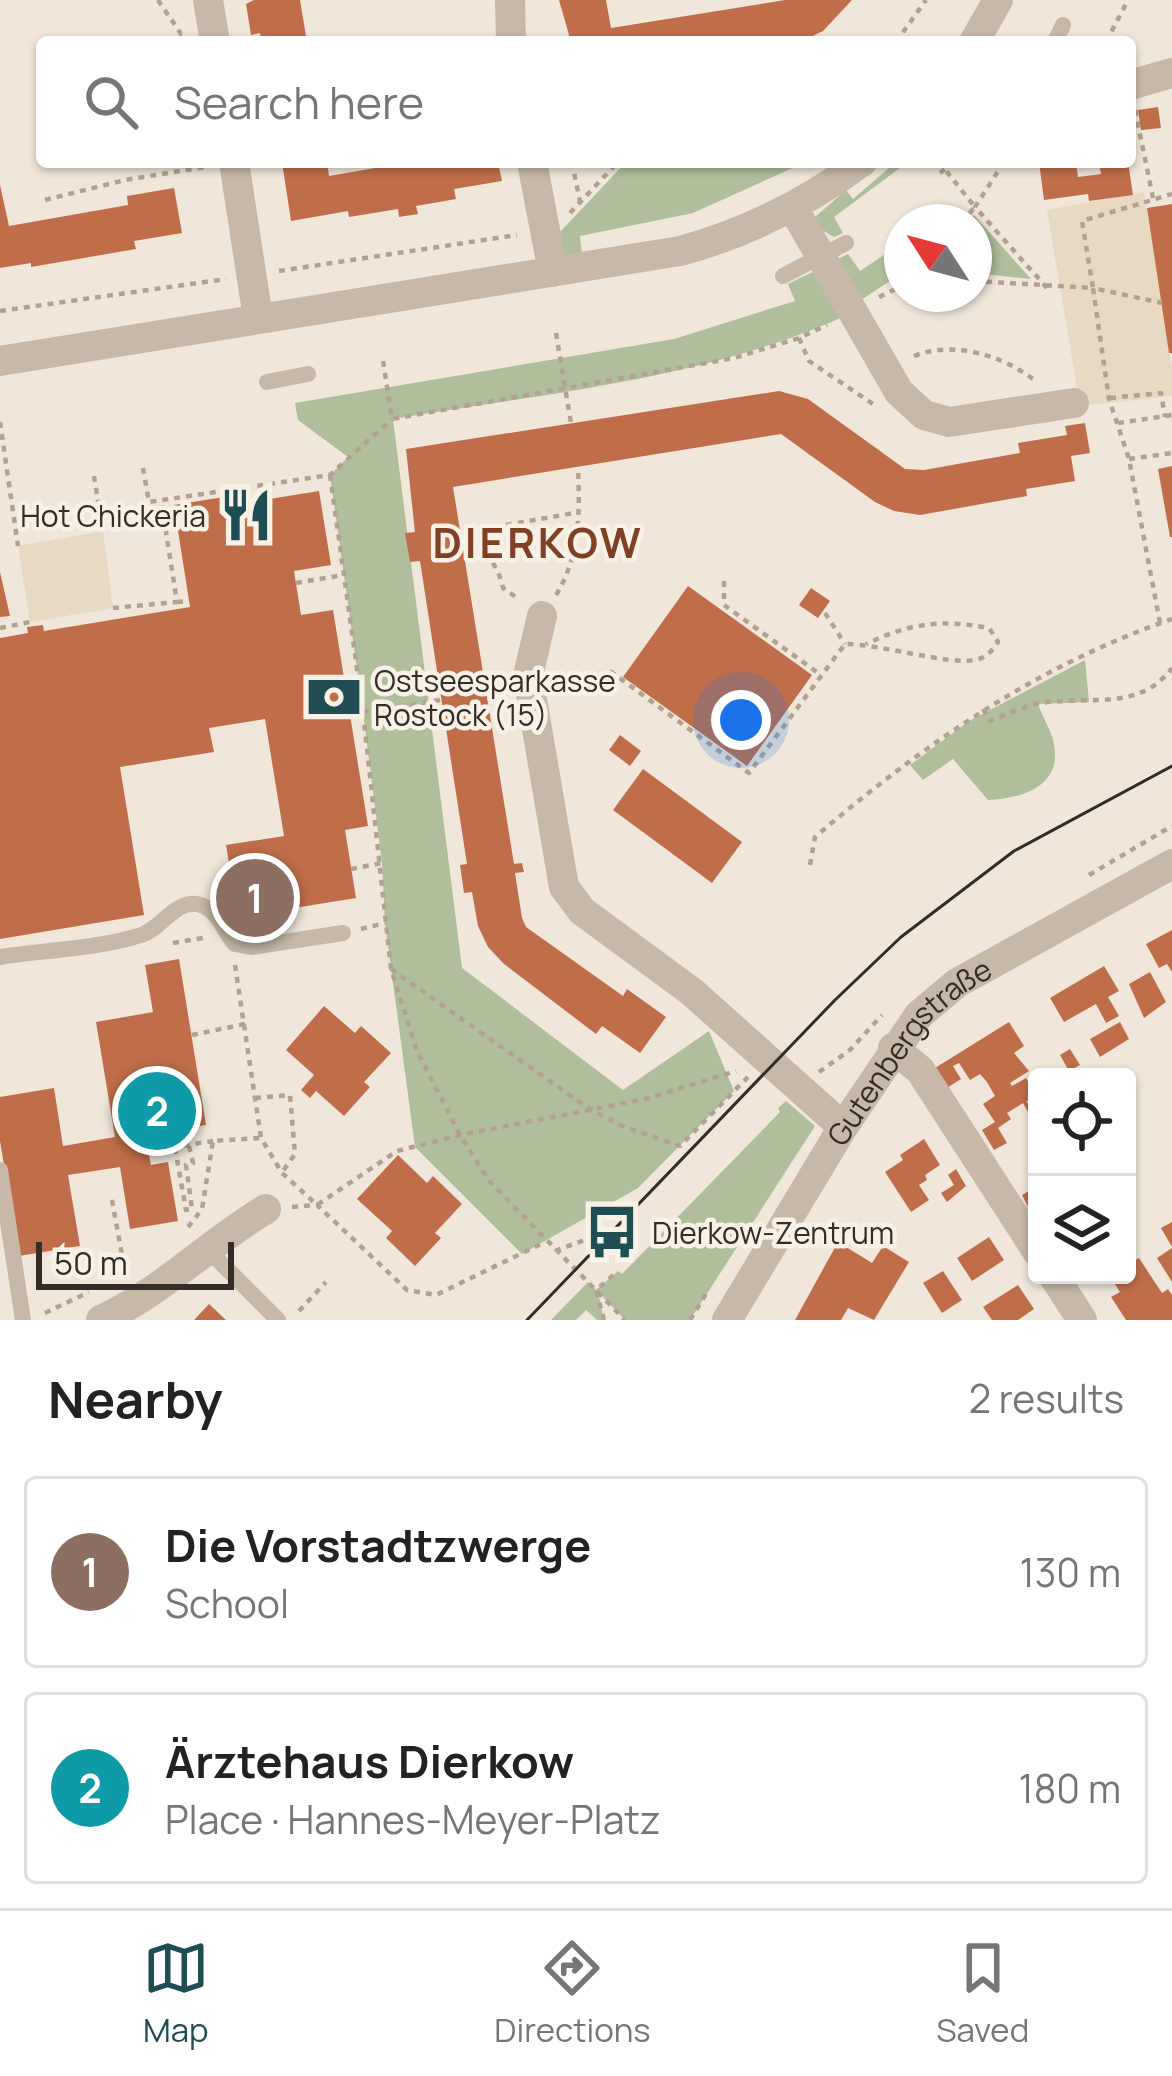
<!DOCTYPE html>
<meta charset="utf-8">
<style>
:root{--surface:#fff;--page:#f6f6f6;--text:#222;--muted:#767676;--line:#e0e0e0;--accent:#1f4d53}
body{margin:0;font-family:Manrope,sans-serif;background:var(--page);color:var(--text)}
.controls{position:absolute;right:36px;bottom:36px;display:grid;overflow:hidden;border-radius:12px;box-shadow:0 3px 9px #0004}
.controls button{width:108px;height:108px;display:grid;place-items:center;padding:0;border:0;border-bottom:3px solid var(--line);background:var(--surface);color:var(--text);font:60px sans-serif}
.compass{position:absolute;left:884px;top:204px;width:108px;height:108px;border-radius:50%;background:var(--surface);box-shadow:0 3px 9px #0004;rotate:306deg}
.scale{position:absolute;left:36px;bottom:30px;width:198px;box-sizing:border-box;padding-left:12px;border:6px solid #342c27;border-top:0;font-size:33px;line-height:42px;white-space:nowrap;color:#342c27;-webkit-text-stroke:9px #f8f1e6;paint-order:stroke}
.you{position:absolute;left:741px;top:720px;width:42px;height:42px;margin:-30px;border:9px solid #fff;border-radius:50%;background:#1a73e8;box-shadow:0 0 0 18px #1a73e833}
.badge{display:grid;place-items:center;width:78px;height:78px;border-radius:50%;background:var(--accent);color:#fff;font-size:39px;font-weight:700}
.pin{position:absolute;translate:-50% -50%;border:6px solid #fff;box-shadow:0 3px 12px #0006}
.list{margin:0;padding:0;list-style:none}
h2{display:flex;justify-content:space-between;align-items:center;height:156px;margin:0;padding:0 48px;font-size:51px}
h2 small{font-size:39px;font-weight:400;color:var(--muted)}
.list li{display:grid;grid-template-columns:78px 1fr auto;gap:36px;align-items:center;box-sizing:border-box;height:192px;margin:0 24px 24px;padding:0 24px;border:3px solid var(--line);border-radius:12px}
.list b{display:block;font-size:45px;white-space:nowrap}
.list p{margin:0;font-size:39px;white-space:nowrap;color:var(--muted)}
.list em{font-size:39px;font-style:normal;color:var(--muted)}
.icon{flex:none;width:66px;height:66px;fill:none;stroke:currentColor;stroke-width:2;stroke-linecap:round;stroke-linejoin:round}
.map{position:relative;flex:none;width:1172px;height:1320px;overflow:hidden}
.search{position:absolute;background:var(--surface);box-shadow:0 3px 9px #0004;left:36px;right:36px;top:36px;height:132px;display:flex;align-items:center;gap:30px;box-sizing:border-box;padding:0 42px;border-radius:12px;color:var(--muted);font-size:45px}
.sheet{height:588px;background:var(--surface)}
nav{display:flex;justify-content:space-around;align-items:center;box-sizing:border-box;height:168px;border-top:3px solid var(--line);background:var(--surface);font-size:33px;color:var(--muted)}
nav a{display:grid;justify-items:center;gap:6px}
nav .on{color:var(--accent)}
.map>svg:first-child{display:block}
</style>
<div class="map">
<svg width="1172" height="1320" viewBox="0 0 1172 1320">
<rect width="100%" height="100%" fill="#f0e7da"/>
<path fill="#b0be9b" d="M626,162h180l-113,51 -113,23 2,18 -19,4 -3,-26z
M896,162h12l-74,55 9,16 -9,4 -17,-10 -3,-9 32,-28 7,9z
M974,215l57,64 -57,-6v-51h-5z
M902,243v30l-47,31 -23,-42 16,-8 12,17z
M827,265l27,47c-143,67 -307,81 -461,107l69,549 161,122 86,-59 25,60 -96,97 -116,66 -107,-107 -30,-224 -3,-60 -19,-151 -33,-237 18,-18 -50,-37 -3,-17 379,-64 121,-38 -7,-17z
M1085,660l4,42 -51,2c4,12 12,24 15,36 12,45 -30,59 -65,60l-35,-41 -30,21 -13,-15 59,-44z
M786,1101l29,25 -125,194h-65l-27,-28 6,28h-7l-11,-10 -10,10h-25l37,-38 8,8 22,-19 4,3 158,-162 -2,-4z"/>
<path fill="#e7d9c2" d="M1144,192l28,176v28l-92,10 -33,-196z
M103,531l10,77 -83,14 -12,-76z"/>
<path fill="#c06e49" d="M254,0h46l7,42h-45l-2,-9 -9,2 -5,-31z
M559,0h47l5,28 174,-28h67l-29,31 -23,11h-229z
M1158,107l3,21 -20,2 -3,-20z
M282,162h45l2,14 81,-14h88l4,19 -48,8 2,10 -40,7 2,8 -19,3 -1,-8 -49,8 -1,-6 -57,10z
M1039,162h37l2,15 23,-3 -2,-12h29l5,33 -44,6 -1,-7 -44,6z
M0,185l9,41 119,-21 -1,-9 47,-8 8,45 -48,8 2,8 -105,18v-4l-31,5z
M1172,204v149h-3l-22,-145z
M779,391l29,8 97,70 19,1 96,-17 -2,-10 49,-8 -2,-9 20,-3 5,30 -19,3 4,25 -49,8 1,7 -107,19 -26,-4 -19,-9 -94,-68 -328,53 61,377 8,-1 2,9 -9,1 7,45 4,9 97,69 4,-7 39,28 -26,36 -38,-27 -6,8 -92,-70 -16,-17 -10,-21 -6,-34 -8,1 -4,-28 7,-1 -47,-303 -10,1 -5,-29 10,-1 -9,-83z
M1172,466v71h-2l-12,-68z
M319,491l12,74 -37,6 7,44 32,-5 35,216 -23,4 11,68 -118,19 -12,-72 58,-9 -19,-117 -56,9 5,24 -94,15 24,148 -144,24v-301l28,-5 -1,-6 16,-2 1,6 146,-24 -16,-102 56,-9 2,9z
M0,572l10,44 -10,1z
M688,586l124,89 -65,91 -124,-89z
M811,588l19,13 -12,17 -19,-13z
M620,735l21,16 -11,15 -21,-16z
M643,769l99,73 -30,41 -99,-73z
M1172,930v42l-5,-8 -8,4 -13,-24z
M179,959l27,166 -61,10 6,30 17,-3 10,59 -48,8 -10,-62 -52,8 12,71 -61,10 -19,-115v-44l54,-9 9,58 52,-9 -19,-115 57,-10 -8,-47z
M1104,966l15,25 -11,6 11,19 -13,7 -10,-19 -32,18 -14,-24z
M1150,972l16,30 -22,16 -15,-34z
M324,1006l31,27 6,-7 30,27 -27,29 6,5 -26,29 -28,-25 -6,7 -9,-8 13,-15 -28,-25z
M1009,1022l15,24 -10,7 15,18 -19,12 2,3 14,-8 10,16 -10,8 11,6v14l-3,1 -11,-20 -16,10 4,6 -13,9 9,15 -13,7 -12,-20 13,-8 -12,-18 12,-8 -8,-14 -7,-8 -10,6 -11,-17 -6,3 8,13 -14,9 -12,-20z
M1120,1022l9,17 -29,18 -10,-18z
M1070,1049l10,16 -11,6 -9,-16z
M924,1139l16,26 -15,10 2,5 -8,5 10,15 -18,12 -26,-40 18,-12 -3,-5z
M398,1155l29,28 6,-7 29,28 -27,29 6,5 -26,28 -29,-28 6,-7 -35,-32z
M956,1169l10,17 -19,16 -6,-9 13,-8 -6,-10z
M1037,1186v39l-15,-30z
M1172,1222v25l-11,-19z
M989,1237l15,23 -32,21 -15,-23z
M838,1242l34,21 11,-17 26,16 -35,58 -26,-12 -7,12h-46z
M1172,1248v34l-15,-24z
M1139,1258l23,35 6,-4 4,6v25h-46l-15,-23 9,-5 -10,-16 17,-1v-10z
M943,1271l19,29 -20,13 -19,-30z
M1018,1285l16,24 -16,11h-26l-9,-13z
M209,1304l17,16h-32z"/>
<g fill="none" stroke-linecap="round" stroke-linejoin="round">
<path stroke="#b3a291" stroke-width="4.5" stroke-dasharray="6 6" stroke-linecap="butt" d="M158,0l23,34 7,-1
M896,42l30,-42
M1106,42l22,-42
M1135,110l18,88
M572,162l8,40
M939,162l36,45 -13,15
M1004,162l-29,45 72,81
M940,173l10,-8
M45,200l80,-20 80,-13
M570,213l48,-51
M279,271l238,-36
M974,281l119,7 -11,-67 90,-27
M879,297l23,-11
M0,311l226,-32
M556,333l15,90
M799,338l10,23 64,43
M914,356c39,-15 85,-2 119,23
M383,361l9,58 342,-61 65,-20 28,-13
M1110,398l51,-5 4,24
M0,422l18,124
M1118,423l54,-8
M1129,459l43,-6
M143,468l6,34 181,-27 62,-56
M330,475l33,237 28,257 26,82 43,84 29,46 136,139
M94,476l8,49 61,-12
M506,525l74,-13
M467,538c19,13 31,27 36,50l17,12
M724,581v24l97,70
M296,583l47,-8
M556,595c24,-39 24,-83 22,-128
M177,602l12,-1
M113,608l64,-6 -16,-102
M825,613l20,31
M1160,623l-31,-164 -20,-60 -16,-111 69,15
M0,628l30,-6
M610,671l139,102 96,-129c35,0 103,21 130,16 11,-2 17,-9 23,-18l-9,-14c-48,-9 -79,-5 -123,16
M485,693l18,-3
M983,709l7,12c15,-6 30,-13 46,-17 47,-10 102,10 136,-36
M363,712l78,-12
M810,865l5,-28c108,-92 221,-171 357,-218
M351,869l31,-6
M1089,875l83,-49
M361,929l24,-6
M173,943l30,-5
M235,965l26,173 21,35 35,32 80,-54 63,-16 186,-36 90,-28
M391,969l197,139 32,17 60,21 68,-69
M192,1035l53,-11
M819,1072l31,-22 32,-35
M255,1098l35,-3 5,59 -12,17
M175,1148l11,62 6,-1 -6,-44 7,-2 -4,-17
M148,1151l65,-10
M112,1200l14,77
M292,1207l25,-2 90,85 29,5 109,-53
M188,1227l14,-18 11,-68 47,-3
M555,1251l35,-13
M299,1311l27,-29
M45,1313l44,-21
M604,1320l-8,-30 22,-19
M690,1320l19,-31"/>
<path stroke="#c7b8a7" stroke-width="16" d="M1055,42l8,-17
M783,276l63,-33
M267,382l41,-8
M0,957c45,-7 97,-8 141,-22 20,-6 33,-34 56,-31 21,4 26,27 38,40l16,3 92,-14
M0,1170l23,150
M206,1248l72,72"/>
<path stroke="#c7b8a7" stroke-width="30" d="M208,0l7,42
M510,0l1,42
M974,42l24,-42
M1130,85l42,-12
M234,162l24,156
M532,162l21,110
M793,208l106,184 25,23 25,7 125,-19
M0,361l680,-110c68,-18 126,-48 182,-89
M542,616l-14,60 36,211 18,24 110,81 151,135
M893,1048l27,22 117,181
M1053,1275l29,45
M101,1320c61,-28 108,-77 165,-111"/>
<path stroke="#c7b8a7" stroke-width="30" id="s1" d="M727,1320l116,-193 76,-112 38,-32 215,-119"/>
<path stroke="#342c27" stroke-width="3" d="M527,1320l308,-320 66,-63 113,-86 158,-85"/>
</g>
<defs>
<symbol id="restaurant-bare" viewBox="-9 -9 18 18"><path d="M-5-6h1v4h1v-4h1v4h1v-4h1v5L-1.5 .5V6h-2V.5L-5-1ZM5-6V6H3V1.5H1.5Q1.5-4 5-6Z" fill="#1f4d53" stroke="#f8f1e6" stroke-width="2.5" paint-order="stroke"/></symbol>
<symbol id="bank-bare" viewBox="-9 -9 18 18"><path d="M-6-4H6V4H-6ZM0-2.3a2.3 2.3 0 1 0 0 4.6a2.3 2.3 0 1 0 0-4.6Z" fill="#1f4d53" stroke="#f8f1e6" stroke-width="2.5" paint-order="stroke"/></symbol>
<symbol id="bus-bare" viewBox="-9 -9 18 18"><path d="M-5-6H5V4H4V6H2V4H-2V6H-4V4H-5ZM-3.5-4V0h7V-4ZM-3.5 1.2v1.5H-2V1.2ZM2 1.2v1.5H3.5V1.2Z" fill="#1f4d53" stroke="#f8f1e6" stroke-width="2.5" paint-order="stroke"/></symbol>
</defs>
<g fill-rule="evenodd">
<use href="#restaurant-bare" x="208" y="477" width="76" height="76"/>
<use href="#bank-bare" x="296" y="659" width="76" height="76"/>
<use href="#bus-bare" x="574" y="1194" width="76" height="76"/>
</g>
<g text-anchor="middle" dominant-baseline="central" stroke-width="9" stroke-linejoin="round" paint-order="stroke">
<g font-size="30" fill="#342c27" stroke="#f8f1e6" text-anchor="start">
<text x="206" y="515" text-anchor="end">Hot Chickeria</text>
<text x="374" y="680">Ostseesparkasse<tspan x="374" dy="34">Rostock (15)</tspan></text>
<text x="652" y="1232">Dierkow-Zentrum</text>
</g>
<g font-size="30" fill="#342c27" stroke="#f8f1e6">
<text stroke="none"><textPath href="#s1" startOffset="327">Gutenbergstraße</textPath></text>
</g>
<g font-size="42" font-weight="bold" letter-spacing="3" fill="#7f4025" stroke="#f8f1e6">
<text x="538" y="542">DIERKOW</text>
</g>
</g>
</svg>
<div class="controls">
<button><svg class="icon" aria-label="locate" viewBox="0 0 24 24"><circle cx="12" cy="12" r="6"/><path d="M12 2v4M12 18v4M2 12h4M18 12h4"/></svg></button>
<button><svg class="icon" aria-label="layers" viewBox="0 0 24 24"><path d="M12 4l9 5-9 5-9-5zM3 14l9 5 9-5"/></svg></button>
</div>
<svg class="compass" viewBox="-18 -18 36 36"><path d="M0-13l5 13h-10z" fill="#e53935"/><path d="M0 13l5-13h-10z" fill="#767676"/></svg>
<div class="scale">50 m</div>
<div class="you"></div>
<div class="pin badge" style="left:255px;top:898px;background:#8d6e63">1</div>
<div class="pin badge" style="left:157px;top:1111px;background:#0f9aa8">2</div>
<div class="search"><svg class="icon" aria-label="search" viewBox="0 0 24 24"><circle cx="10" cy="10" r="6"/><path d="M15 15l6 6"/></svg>Search here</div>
</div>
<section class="sheet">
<h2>Nearby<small>2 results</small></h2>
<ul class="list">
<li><span class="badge" style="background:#8d6e63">1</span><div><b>Die Vorstadtzwerge</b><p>School</p></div><em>130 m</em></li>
<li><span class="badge" style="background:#0f9aa8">2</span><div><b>Ärztehaus Dierkow</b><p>Place · Hannes-Meyer-Platz</p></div><em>180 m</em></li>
</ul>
</section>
<nav>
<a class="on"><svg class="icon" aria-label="map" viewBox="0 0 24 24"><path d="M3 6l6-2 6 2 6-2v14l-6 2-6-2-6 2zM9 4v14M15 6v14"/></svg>Map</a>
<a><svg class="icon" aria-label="directions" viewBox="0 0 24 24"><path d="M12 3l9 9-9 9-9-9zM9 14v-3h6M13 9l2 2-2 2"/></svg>Directions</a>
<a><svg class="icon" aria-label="saved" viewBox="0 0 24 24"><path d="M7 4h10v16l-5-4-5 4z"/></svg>Saved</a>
</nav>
